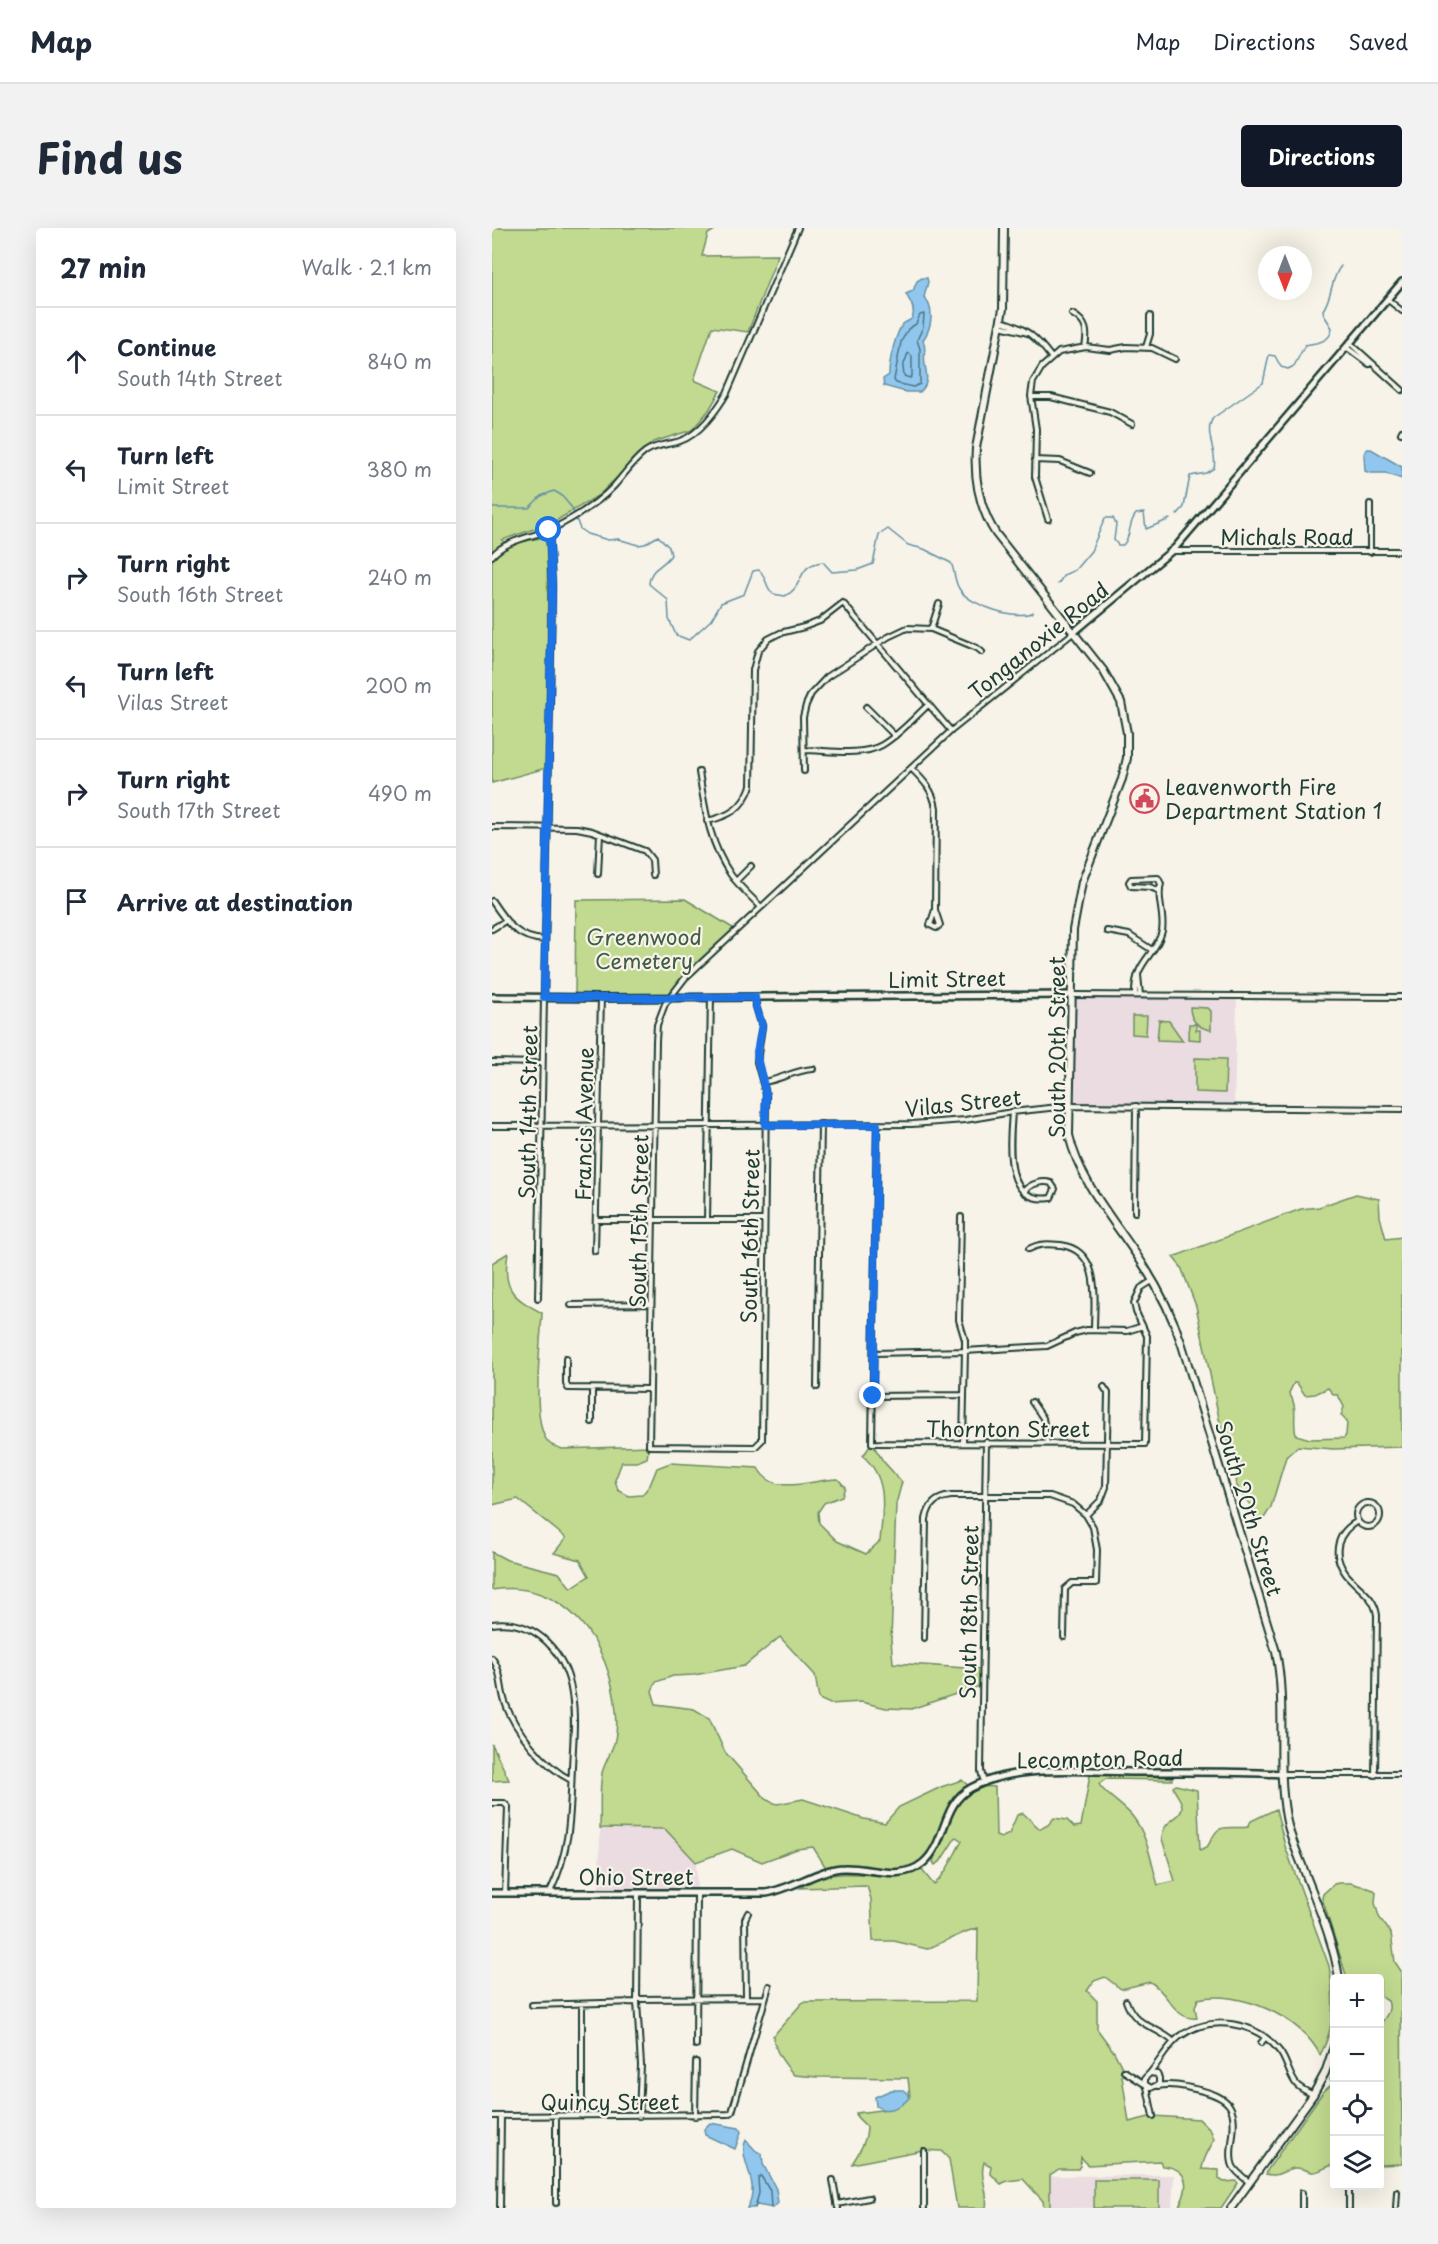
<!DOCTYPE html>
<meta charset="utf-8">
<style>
:root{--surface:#fff;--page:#f2f2f3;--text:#1f2937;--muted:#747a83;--line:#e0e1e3;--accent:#111827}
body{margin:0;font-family:"Playpen Sans",sans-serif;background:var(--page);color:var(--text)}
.controls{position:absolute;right:18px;bottom:18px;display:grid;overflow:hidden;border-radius:6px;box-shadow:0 6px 24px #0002}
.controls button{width:54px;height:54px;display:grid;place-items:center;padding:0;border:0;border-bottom:2px solid var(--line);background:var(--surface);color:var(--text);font:30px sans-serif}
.compass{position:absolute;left:766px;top:18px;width:54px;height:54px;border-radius:50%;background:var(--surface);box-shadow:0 6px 24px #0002;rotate:180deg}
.stop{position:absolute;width:18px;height:18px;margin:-14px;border:4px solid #1a73e8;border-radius:50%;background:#fff}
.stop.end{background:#1a73e8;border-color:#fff;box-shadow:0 2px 6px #0008}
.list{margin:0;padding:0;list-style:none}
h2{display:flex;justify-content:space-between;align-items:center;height:78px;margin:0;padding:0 24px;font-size:26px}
h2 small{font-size:20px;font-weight:400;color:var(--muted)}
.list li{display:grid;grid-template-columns:39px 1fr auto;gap:18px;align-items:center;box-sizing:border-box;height:108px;padding:0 24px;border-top:2px solid var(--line)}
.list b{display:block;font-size:22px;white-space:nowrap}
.list p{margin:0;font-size:20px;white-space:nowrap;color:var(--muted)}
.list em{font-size:20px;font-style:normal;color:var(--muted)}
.icon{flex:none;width:33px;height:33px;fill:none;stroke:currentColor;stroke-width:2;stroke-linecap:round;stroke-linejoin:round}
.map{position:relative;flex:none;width:910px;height:1980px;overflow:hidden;border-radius:6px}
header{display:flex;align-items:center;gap:36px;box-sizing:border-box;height:84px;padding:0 30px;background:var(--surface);border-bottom:2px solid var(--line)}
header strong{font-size:28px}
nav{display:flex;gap:33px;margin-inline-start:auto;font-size:21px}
.intro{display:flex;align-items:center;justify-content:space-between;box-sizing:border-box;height:144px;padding:0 36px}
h1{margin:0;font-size:42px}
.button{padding:15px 27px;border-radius:6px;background:var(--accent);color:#fff;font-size:21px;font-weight:700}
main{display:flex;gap:36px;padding:0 36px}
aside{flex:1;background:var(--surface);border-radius:6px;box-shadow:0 6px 24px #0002}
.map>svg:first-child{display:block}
</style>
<header>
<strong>Map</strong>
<nav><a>Map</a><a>Directions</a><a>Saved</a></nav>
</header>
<div class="intro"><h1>Find us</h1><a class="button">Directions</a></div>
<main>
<aside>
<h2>27 min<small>Walk · 2.1 km</small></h2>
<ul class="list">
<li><svg class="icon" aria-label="ahead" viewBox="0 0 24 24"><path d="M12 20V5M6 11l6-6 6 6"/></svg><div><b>Continue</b><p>South 14th Street</p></div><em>840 m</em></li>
<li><svg class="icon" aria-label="left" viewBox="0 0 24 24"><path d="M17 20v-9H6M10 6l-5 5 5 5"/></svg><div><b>Turn left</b><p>Limit Street</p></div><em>380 m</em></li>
<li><svg class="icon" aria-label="right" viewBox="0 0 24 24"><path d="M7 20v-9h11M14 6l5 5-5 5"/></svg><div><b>Turn right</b><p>South 16th Street</p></div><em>240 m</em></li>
<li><svg class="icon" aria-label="left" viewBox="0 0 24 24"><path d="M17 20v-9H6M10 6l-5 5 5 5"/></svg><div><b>Turn left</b><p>Vilas Street</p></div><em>200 m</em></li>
<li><svg class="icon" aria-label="right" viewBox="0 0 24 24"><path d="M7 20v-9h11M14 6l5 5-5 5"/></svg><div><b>Turn right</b><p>South 17th Street</p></div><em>490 m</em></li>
<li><svg class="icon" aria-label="arrive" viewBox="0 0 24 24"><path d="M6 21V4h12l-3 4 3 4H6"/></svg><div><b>Arrive at destination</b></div></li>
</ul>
</aside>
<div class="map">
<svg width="910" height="1980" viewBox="0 0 910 1980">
<rect width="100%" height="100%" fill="#f7f3e8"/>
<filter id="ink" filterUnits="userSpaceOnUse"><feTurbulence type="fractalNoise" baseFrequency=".0167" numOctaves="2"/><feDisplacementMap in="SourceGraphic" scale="12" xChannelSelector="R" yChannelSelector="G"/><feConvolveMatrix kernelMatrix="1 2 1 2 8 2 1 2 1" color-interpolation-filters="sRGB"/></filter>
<g filter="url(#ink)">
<path fill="#eadce0" d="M579,767l166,1 -3,112 -166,-2z
M108,1600l65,1 31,33 1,30h-98z
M682,1947l-2,33h-122v-32z"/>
<path fill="#c1da90" stroke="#708c62" stroke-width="1.5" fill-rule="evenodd" d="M0,0h226l-10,6 -6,22 76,-1 -30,77 -36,-5 -18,53 26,11 -11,19 -17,20 -39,12 -54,53 -45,27 -52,18 4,5 39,-8 2,2 3,228 -58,16z
M193,671l51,31 -68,67 -93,1 1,-98z
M698,779l18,1 3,3v19c-13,-2 -21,-10 -21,-23z
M640,788h15l-1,19 -14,-1z
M667,792l10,1 14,20 -26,-1z
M697,796h7v6h4v10l-12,-1z
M703,830l31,1 -1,34 -30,-1z
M864,966l23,5 1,18 6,22 16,-2v210l-69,2 -35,-3 -12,11 -15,50 -8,13h-5l-6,-14 -9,-9 -7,-13 2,-16 -5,-17 -13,-28 -24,-117 -15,-39 -8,-10 128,-48 18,-2zM802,1155h3l8,12 10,-1 13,-6 6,7h4l6,12 -3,8 6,7 -1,13 -2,3 -34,1 -14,-4c-4,-15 3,-28 -7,-42z
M16,1025c-6,36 4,44 34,60 -1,27 -12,112 7,130 3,3 9,4 13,6l87,-3 -2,12 -10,4h-15l-7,18 3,10 11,6 13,-1 8,-10 7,-17 13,-5 88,5c16,30 53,11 80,11l7,8 -3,9 -18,7 -6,9 1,11 18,18 29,13 14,-13c3,-32 9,-62 -17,-85l9,-13 11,18 19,21 -6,22 -5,136 2,23 87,6v17l-69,23 -25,-1 -25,-6 -31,2 -11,-5 -4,-24 -35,-38 -36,29 -50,9 -21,1 -17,6 -4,9 4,13 38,5 15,9 16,34 42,48 10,4 26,-5 61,20 21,4 14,-16 42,-20 21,-7 9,8 -16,13 -26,56 -21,14 -66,-3 -14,3 -15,-24 -16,2 -35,13 -30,-13 -36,13 -31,-33 -65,-1c1,-18 -1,-38 2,-55 3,-12 11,-22 13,-34 2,-8 2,-19 1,-28 -5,-66 -50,-133 -124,-121v-38l15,8 52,13 12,15 18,-12 -9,-16 -26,-7 12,-15 -48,-39 -26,6v-242z
M0,1516l17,36 -17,1z
M598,1547l82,2v3l-66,-1 -7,5c4,9 26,22 34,33 15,19 18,46 25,68l17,-4 -13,-42c0,-21 21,-19 20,-33 -1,-8 -7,-12 -9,-19l3,-2 21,5 3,60 7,-3c3,-4 7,-14 11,-17 7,-5 21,-1 30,-3l3,-6 25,-12 9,37 44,120c5,31 7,61 -9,89 -18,-38 -82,-66 -122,-56l-3,8 2,11c-23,3 -29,-27 -47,-36l-29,7 -16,-12 -11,4 -7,10 10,10v28l17,23 10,19 -2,5 7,46 24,-6 46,3 12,12 3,8c-4,11 -11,18 -12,30l17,1v9l5,3 12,-1 2,2 -17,25h-43c12,-20 12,-40 -16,-42l-2,-5 -72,4 -7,-8 -1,9 -2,3h-19l-9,6v33h-6l-1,-7 -20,-22 -16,2 -6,3 -11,-11 1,-7 -7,-4c-5,17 5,27 2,46h-29l-8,-49 -8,-8 -18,-1 -71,14c7,-12 15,-23 15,-37l-10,-10 -1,-4c18,-3 42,-1 54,-17l-2,-18 -91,-1 -23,-2c-11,-13 -19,-23 -21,-39l30,-34 174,-1 1,-73 -10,3 -41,18 -33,-8h-21l-2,-42 -4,-13 -67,2c45,-30 77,-1 121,-19l13,16c14,-14 18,-27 28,-44l-6,-4 -16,25 -5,3 -2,-3 2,-7c8,-15 11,-32 19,-46 7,-12 26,-25 41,-22l1,49 5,2 8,-4 8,-19 6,-2 17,16 8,-4 6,-7 13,2 7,7 7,-1z
M847,1655h12l23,7 2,2 -1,11 4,14 12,16 4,29 6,9 1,193 -22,1v-140c5,-8 12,-14 8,-24l-8,-5v-18h-33l-25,-80 1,-4 11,-10z
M842,1846v91c-8,1 -16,8 -22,7 -6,-1 -11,-5 -18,-4 -11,2 -16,10 -28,6l2,-5 55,-77 9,-8 -2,-5z
M602,1952h65v28h-65z"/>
<path fill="#91c7ef" stroke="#6390a4" stroke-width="1.5" d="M430,50h5l1,4 -4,15c11,12 8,30 -1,43 4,9 0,17 2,25 2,10 4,19 -5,27h-14l-22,-6 -1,-7 6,-4c0,-13 6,-41 14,-51 4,-4 9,-2 10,-9 2,-8 -4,-15 -7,-21l7,-3 4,-10z
M875,221h4l31,18v12l-17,-6h-15l-5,-2 -1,-17z
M399,1862h13l5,4v4c-8,9 -22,16 -33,8l-1,-9z
M218,1895l29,5 2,4 -6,17 -30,-14 -1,-6z
M254,1912l10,11 6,3 1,10 13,25 2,14 -5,5 -16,-3 -4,3h-6c16,-27 -11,-49 -1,-68z"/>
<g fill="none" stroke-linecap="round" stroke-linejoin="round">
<path stroke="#4d747f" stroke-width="1.5" d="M432,86l-1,13 -6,13 3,9v35l-7,3 -17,-4 -2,-3 7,-38 7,-13 8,-5 4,-9z
M416,125l4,3v20l-2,2 -6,-2 -1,-9z
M263,1980l4,-15 -1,-15 3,-2 9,15 1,17"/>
<path stroke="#6390a4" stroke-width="1.5" d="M0,280h37l12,-12 13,-5 7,4 11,13 8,21 7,5 21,6 10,-1 20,6 7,-1 13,-8 11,11 2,8c-9,13 -21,12 -22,29l19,16 1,19 7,16 13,5 22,-20 10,-17 23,-9 9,-23 6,-1c8,7 6,17 14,24l12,2c20,-9 11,-32 38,-34l9,10 25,-2 16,-6 6,-29 9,-6 20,16 16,4 27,14c4,8 3,19 9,27 9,15 58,31 73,22
M685,287l7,-8 6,-31 16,-3 8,-5c4,-16 -11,-35 -1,-50l50,-35 6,-28 6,1 6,11 7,2 6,-3 11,-21c12,-2 26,-3 27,-17l-8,-13 -1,-5c9,-12 8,-33 18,-44
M566,356l6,-9 11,-5 16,-19 14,-33h8l3,6 -2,16 4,5h5c8,-7 5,-22 13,-31l8,-1 2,16 24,-10"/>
<defs>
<path id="minor" d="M895,71l15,12
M580,86c15,8 16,18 13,33
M509,93c25,7 35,16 50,36
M508,98l28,7
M858,115l52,47
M654,119l4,-13v-18
M854,119l23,17
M539,169h20l59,15 22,12
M909,205l1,-2
M543,232l25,1 30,12
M556,291l-13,-42 1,-48 -5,-33 2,-14 9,-15 17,-15 27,-5 24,3 16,-3 26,1 23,11
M680,323h230
M878,324v-48
M0,328c15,-18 46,-19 66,-30 19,-10 41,-24 56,-40 10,-11 19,-25 31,-34 11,-8 23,-7 35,-11 19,-6 37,-31 47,-48l71,-165
M439,401l8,-25
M374,479l29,29
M312,522c23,0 57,7 78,-5 17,-10 32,-27 46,-40
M419,540c13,13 22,22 25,40l-1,102 -5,15 6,3 4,-3 -5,-15
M312,543l-1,-54 3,-12 5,-11 16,-17 61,-40 19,-9 24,1 46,19 5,4
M207,544c6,37 10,71 32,103 8,11 19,21 29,31
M215,593c23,-5 36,-13 44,-35l2,-116 5,-19 10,-12 12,-6 24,-6 16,-6 23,-18 108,128
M0,599l85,1 15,3 53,20 7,9 1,15
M106,646l2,-40
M244,653l15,-15
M0,673c14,21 25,38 53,39
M0,701l13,-8
M615,703l22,4 23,15
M646,747l2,20
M580,767l330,2
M643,767c-1,-34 21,-39 27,-64 3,-15 -6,-35 -1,-47l-3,-6 -27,1 -2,3 2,4 19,1 10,4
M263,769l1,9 6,20 -5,36 9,32 -4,346 -7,7 -106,-1 7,-405 1,-16 8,-21 20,-26 266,-247 122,-98
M0,834l50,1
M272,854c18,-3 31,-12 49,-13
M520,884c-2,30 -10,93 39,86l4,-9 -4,-6c-8,-3 -21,1 -27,8
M385,897l-5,318 273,1 2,-108 -11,-24 -2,-9 7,-15 11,-7
M0,898l420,-2 53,-4 47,-8 56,-6 334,3
M643,984l1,-106
M469,989l-2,103 6,20v11l-2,91
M104,992h167
M215,992l4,-223
M537,1021c10,-6 20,-5 32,-4 41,6 33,55 33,85
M103,1023l6,-253
M46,1070l13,-647 1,-66 -3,-55
M79,1077l80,-1
M382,1125l91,-2 82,-5 28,-13 12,-3 40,1 16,-5
M74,1130v26l2,4 82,1
M325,1159l4,-263
M100,1161v33
M381,1168l91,-1
M540,1174l11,16 4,25
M864 1287a12 12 0 1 1 24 0a12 12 0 1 1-24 0Z
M594,1287l15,-15 5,-13 2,-94 -4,-6
M866,1293c-21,11 -27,33 -12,53 12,15 28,21 31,41l-2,160
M0,1396c44,-6 74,29 80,70 4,24 1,49 0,73 -2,47 -1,82 -22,125
M432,1410l2,-119c3,-15 10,-21 25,-23h99l23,8 13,11 7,12 4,23 -1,33h-24l-7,6 -1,48
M0,1430c10,13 8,29 13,44 9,28 40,65 66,78
M791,1546h119
M492,1555l-3,-12 5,-329
M0,1575h12l4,4 -3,86
M146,1665l-1,109 4,63 -2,51
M254,1770l-1,-79 3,-6
M145,1771l128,-1
M634,1773c9,26 29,24 48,41
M40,1777l105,-3
M769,1815l4,-5
M204,1817l1,-152
M632,1843l27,17 8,-4v-6l-2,-4 -7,-1 -5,5v4
M658,1845c10,-12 17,-26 29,-36 31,-23 78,-16 101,15 7,9 9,24 17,33 4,4 11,7 16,10
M666,1858c13,-3 28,1 41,4 34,8 38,19 33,53 -1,7 -2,16 1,23 3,6 11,12 16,16
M655,1859l6,29
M0,1888l237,-2 3,-2 37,-126
M90,1888v-112
M203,1888l1,-54
M432,1923v57
M341,1952l5,28
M810,1965v15
M64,1975v-87
M345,1976l32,-6
M8,1980l1,-92
M857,1980v-17
M904,1980l1,-16"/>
<path id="tertiary" d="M582,404l101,-84 227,-266
M0,769l109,1 470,-3
M0,1665h274c26,-4 55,-25 78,-25 26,-1 56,14 79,-5 24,-20 18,-59 48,-75 45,-25 116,-16 166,-16 49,0 97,-1 146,2"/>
<path id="secondary" d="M512,0l-1,81 -27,139c-2,30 3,60 20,86l107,136 18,32 6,31v25l-5,21 -40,103 -9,48 -4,205c11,49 49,90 75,131 16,25 29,51 38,79l94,307c11,54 0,111 10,165 3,17 10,33 16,48 14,37 31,74 37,113
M739,1980l82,-113 12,-22 9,-27"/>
</defs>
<use href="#minor" stroke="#1f3d34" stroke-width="8"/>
<use href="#tertiary" stroke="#1f3d34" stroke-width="10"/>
<use href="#secondary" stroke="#1f3d34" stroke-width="10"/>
<use href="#minor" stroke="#f7f3e8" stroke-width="4"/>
<use href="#tertiary" stroke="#f7f3e8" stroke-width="5"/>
<use href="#secondary" stroke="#f7f3e8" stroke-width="6"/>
</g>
</g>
<g fill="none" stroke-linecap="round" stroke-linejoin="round" filter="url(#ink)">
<path stroke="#1a73e8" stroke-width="8" d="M57,302l3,55 -8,412 57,1 154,-1 1,9 6,20 -5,26 1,10 8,32 -1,31h112l-4,271"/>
</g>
<defs>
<symbol id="civic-ring" viewBox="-11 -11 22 22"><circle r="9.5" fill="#f7f3e8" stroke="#d1495b" stroke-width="1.5"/><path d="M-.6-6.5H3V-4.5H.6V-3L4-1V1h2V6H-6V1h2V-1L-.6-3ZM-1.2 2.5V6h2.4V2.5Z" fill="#d1495b"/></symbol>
</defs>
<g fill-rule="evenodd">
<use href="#civic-ring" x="636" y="554" width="33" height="33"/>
</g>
<g text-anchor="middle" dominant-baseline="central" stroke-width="4.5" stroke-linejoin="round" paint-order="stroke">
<g font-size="21" fill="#1f3d34" stroke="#f7f3e8">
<text x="795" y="308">Michals Road</text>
<text transform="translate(546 412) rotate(-39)">Tonganoxie Road</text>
<text transform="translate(455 750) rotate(-1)">Limit Street</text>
<text transform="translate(564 819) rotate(-90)">South 20th Street</text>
<text transform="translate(471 874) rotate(-6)">Vilas Street</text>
<text transform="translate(35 884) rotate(-89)">South 14th Street</text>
<text transform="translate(91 896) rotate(-89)">Francis Avenue</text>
<text transform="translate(146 993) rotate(-89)">South 15th Street</text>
<text transform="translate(257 1008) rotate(-89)">South 16th Street</text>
<text x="516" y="1200">Thornton Street</text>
<text transform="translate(758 1280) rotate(73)">South 20th Street</text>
<text transform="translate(476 1384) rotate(-89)">South 18th Street</text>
<text transform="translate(608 1530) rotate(-1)">Lecompton Road</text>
<text x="144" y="1648">Ohio Street</text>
<text x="118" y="1873">Quincy Street</text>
</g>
<g font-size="21" fill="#1f3d34" stroke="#f7f3e8" text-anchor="start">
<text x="673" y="558">Leavenworth Fire<tspan x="673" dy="24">Department Station 1</tspan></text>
</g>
<g font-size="21" fill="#3f5c46" stroke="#f7f3e8">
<text x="152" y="708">Greenwood<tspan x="152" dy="24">Cemetery</tspan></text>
</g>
</g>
</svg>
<div class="controls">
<button>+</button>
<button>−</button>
<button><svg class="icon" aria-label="locate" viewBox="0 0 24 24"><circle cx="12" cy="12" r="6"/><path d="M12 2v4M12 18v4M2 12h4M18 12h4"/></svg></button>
<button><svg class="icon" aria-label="layers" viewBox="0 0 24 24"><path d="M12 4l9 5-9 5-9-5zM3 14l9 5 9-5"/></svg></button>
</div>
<svg class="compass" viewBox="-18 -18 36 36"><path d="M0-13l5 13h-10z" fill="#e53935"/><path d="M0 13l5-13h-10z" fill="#747a83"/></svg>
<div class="stop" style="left:57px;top:302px"></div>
<div class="stop end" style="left:381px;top:1168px"></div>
</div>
</main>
